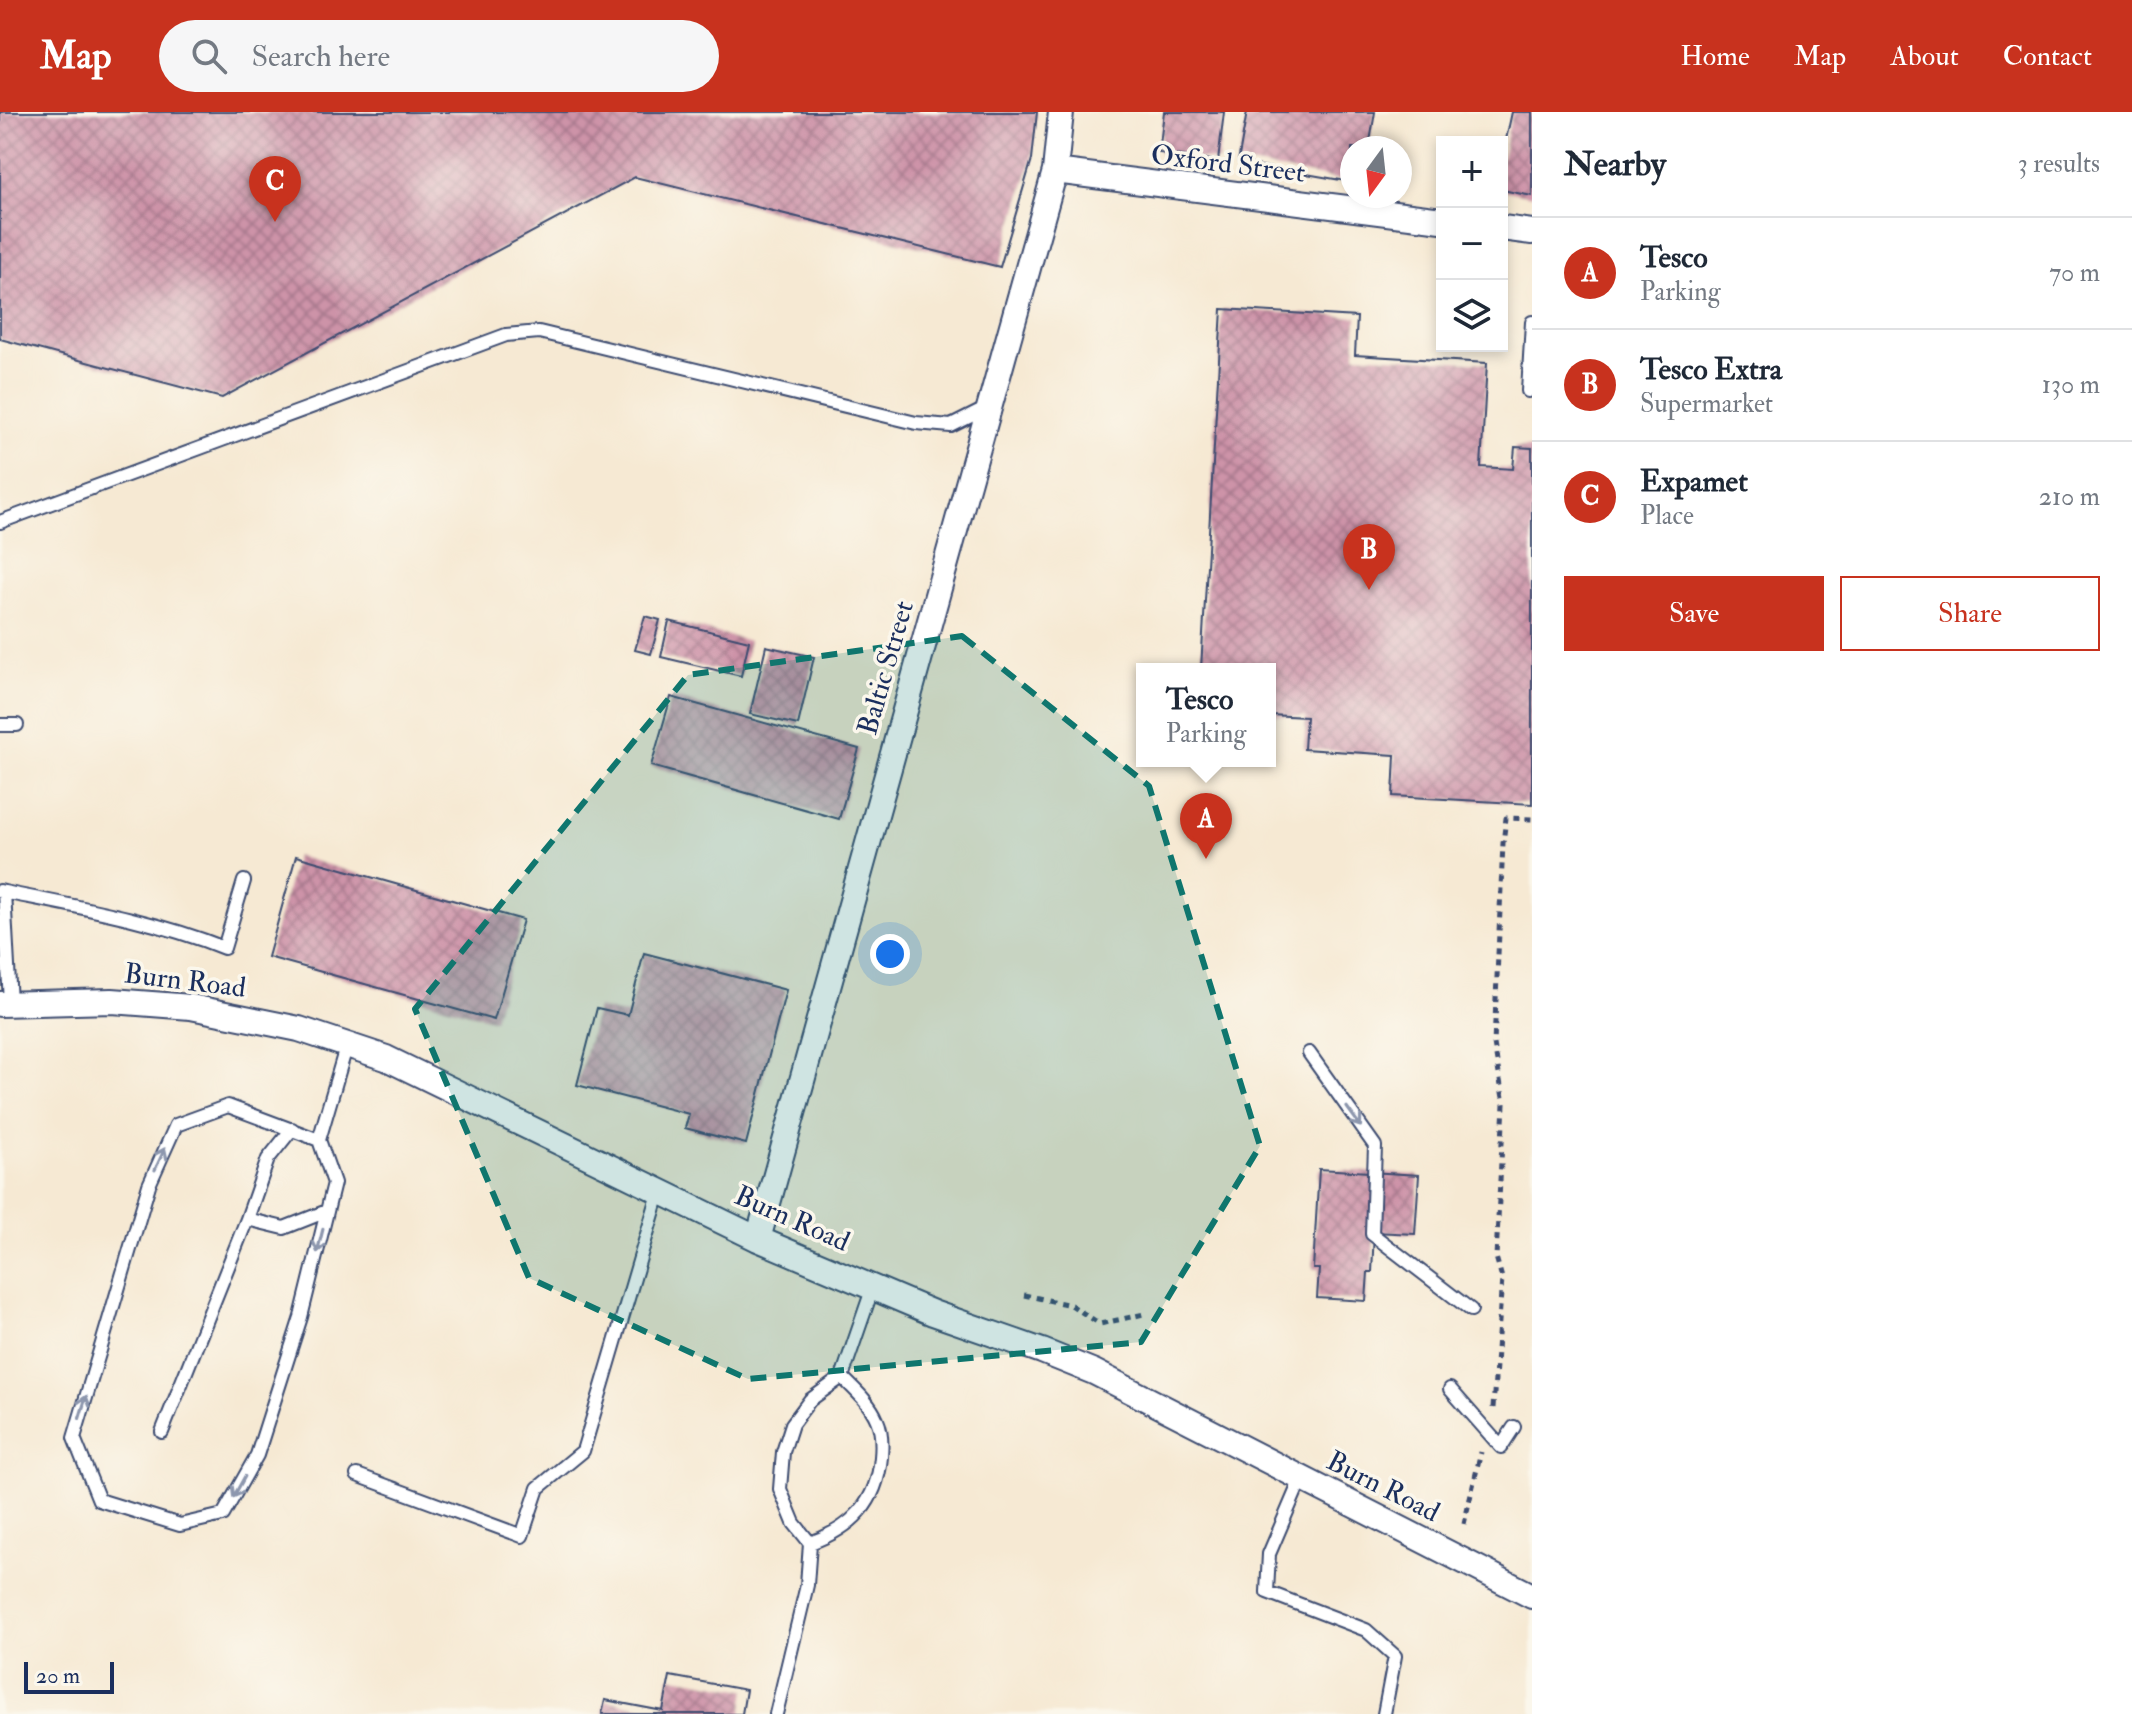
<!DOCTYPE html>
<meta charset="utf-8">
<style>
:root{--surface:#fff;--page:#f6f6f7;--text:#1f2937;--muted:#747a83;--line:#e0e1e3;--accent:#c8321e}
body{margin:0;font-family:"IM FELL Double Pica",serif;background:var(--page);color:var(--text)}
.controls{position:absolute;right:24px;top:24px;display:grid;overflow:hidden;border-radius:0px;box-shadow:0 4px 12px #0003}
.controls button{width:72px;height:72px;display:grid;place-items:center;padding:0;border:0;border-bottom:2px solid var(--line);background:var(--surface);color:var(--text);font:40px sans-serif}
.compass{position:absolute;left:1340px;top:24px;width:72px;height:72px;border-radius:50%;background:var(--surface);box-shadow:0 4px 12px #0003;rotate:195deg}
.scale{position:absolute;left:24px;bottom:20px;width:90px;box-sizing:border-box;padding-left:8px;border:4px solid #1b2f5e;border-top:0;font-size:22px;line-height:28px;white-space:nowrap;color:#1b2f5e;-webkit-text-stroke:6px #fbf7ec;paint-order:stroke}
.you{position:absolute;left:890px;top:842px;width:28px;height:28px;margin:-20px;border:6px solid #fff;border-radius:50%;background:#1a73e8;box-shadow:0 0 0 12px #1a73e833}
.badge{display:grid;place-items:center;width:52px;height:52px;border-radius:50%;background:var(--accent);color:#fff;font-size:26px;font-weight:700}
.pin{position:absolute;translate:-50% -66px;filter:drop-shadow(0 2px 4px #0008)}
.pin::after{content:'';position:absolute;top:42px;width:28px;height:24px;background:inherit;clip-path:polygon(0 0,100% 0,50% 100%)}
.popup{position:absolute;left:1136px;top:551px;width:140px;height:104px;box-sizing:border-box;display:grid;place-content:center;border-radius:0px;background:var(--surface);filter:drop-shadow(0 2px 6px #0005);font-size:26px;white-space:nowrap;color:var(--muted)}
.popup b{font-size:30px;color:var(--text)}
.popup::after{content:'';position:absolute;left:50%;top:100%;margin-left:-16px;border:16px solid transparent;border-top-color:var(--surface)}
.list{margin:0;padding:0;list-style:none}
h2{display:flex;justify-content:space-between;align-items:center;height:104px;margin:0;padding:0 32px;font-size:34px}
h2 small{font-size:26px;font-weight:400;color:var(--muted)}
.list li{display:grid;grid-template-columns:52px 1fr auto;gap:24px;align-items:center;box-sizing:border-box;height:112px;padding:0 32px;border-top:2px solid var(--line)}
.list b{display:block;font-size:30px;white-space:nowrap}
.list p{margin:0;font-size:26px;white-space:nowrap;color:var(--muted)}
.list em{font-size:26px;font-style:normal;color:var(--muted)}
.actions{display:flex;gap:16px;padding:24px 32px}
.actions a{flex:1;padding:18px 0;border:2px solid var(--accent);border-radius:0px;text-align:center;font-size:28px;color:var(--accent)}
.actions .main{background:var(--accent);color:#fff}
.icon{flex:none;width:44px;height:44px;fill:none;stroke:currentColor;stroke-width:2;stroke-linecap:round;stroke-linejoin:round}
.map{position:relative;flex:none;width:1532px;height:1602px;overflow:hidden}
header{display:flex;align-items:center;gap:48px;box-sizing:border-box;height:112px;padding:0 40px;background:var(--accent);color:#fff}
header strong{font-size:38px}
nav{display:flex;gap:44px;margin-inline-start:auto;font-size:28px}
.search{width:560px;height:72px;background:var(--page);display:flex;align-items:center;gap:20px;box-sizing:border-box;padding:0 28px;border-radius:44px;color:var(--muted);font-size:30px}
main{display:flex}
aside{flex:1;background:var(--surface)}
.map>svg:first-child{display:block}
</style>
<header>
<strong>Map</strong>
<div class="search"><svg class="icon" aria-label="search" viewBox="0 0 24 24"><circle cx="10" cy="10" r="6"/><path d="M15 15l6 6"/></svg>Search here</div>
<nav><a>Home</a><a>Map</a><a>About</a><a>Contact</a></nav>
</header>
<main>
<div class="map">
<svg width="1532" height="1602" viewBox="0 0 1532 1602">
<defs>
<pattern id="building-cross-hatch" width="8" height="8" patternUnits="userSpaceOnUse" patternTransform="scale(2)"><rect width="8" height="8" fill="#cd93a8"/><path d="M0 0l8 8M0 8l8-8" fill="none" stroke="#a6788c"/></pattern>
</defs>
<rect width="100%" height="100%" fill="#fbf7ec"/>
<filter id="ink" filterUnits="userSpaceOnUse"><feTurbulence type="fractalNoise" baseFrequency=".0125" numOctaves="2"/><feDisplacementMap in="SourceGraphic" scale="16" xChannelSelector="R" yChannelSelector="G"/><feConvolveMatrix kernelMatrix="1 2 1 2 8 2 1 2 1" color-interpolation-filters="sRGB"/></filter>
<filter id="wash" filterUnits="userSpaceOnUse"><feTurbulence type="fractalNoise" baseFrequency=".006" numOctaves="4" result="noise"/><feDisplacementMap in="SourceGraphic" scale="32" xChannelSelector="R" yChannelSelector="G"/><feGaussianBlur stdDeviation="1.8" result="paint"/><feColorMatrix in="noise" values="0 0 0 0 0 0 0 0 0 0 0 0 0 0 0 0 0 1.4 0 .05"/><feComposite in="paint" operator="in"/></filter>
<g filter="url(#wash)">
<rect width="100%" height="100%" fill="#f6e9d3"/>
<g id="blocks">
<path fill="url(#building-cross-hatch)" d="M0,0h1037l-5,47 -32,108 -365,-90 -413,221 -222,-59z
M1164,0h60l-6,49 -59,-8z
M1247,0h128l-6,36h-17v34l-114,-20z
M1512,0h20v84l-30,-6v-32z
M1222,197l135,8 -2,38 132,8 -6,104 32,2 2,-22 17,1v356l-139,-8 2,-41 -91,-6 2,-32 -36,-2v-46h-69z
M645,504l15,4 -9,34 -16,-4z
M669,509l80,20 -8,35 -80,-19z
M766,534l48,11 -16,68 -48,-11z
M671,585l188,52 -20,70 -188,-53z
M296,744l227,64 -29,100 -226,-63z
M644,841l142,37 -40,154 -61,-16 4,-14 -112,-29 20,-77 31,7z
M1319,1057l100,6 -4,59 -41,-2 -2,40h-4l-2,29 -49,-3 2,-29h-6z
M670,1564l76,14 -4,24h-140l3,-14 58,11z"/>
</g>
</g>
<g filter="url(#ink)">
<use href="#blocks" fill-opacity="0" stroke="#3c4b70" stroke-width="2"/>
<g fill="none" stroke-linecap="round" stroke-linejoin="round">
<defs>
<path id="lane" d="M1528,279l4,-69
M0,410l506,-187 33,-3 377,91 35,3 36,-18
M0,613h17
M0,779l4,1 6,111
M4,780c74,15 150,28 220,56l20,-67
M1309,941l66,93 -3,88 99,76
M292,1017l-24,30 -21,60 37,9 43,-17
M319,1028l-91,-34 -52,19 -27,60 -75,253 25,62 81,25 43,-10 34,-60 44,-138 33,-134 -15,-43 28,-96
M1450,1277l51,58 13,-20
M162,1320l85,-213
M357,1363l165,61 16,-48 45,-37 77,-261
M1301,1367l-32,75 -2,38 99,38 29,26 -11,58
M810,1431c42,-15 67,-40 71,-86 1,-11 1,-26 -4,-37 -7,-17 -22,-30 -35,-43
M776,1602l31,-129 3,-42 -16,-20 -14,-34 3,-37 9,-28 18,-24 32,-23 31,-90"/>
<path id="street" d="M1055,59l387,49
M1502,116l30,4
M0,892l112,-3 79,6 108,22 87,29 372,181 175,74 109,38 52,21 438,224
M758,1127l297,-1068 6,-59"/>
</defs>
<use href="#lane" stroke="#3c4b70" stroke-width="16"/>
<use href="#street" stroke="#3c4b70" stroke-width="28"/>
<path stroke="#3c4b70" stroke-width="5" stroke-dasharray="6 6" stroke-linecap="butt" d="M1024,1183l47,10 29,19 44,-10
M1493,1296l9,-130 -6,-21 8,-153 -10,-60 9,-201 3,-25 26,1
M1464,1412l17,-72"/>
<use href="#lane" stroke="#fff" stroke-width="12"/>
<use href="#street" stroke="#fff" stroke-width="24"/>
</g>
<defs><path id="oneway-shaft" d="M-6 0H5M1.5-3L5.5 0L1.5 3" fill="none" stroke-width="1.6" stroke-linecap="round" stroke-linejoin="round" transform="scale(2)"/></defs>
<g stroke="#8d97ae">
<use href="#oneway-shaft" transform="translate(1354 1005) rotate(54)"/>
<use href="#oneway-shaft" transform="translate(160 1047) rotate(-65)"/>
<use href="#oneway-shaft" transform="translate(320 1129) rotate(104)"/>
<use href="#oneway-shaft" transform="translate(83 1295) rotate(-73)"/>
<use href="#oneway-shaft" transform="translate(239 1375) rotate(119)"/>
</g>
</g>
<path fill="#0f766e" fill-opacity="0.2" stroke="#0f766e" stroke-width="6" stroke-dasharray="16 10" stroke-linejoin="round" d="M962,524l187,150 111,360 -119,196 -393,37 -219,-101 -114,-269 273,-334z"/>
<g text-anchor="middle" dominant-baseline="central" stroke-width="7" stroke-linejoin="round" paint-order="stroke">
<g font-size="28" fill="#1b2f5e" stroke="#fbf7ec">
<text transform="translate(1228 52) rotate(7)">Oxford Street</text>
<text transform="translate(886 556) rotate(-74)">Baltic Street</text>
<text transform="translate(185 869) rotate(7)">Burn Road</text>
<text transform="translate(792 1107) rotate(24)">Burn Road</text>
<text transform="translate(1383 1375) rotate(27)">Burn Road</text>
</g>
</g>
</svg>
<div class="controls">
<button>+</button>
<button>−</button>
<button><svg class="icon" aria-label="layers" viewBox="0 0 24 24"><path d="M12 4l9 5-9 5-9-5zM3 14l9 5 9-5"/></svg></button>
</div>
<svg class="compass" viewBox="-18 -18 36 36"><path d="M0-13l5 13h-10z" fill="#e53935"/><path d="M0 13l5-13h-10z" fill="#747a83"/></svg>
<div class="scale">20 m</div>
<div class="you"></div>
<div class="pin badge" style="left:1206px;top:747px">A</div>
<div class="popup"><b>Tesco</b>Parking</div>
<div class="pin badge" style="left:1369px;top:478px">B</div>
<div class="pin badge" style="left:275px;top:110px">C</div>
</div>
<aside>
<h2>Nearby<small>3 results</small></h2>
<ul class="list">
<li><span class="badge">A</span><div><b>Tesco</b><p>Parking</p></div><em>70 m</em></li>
<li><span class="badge">B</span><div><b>Tesco Extra</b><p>Supermarket</p></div><em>130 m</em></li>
<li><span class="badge">C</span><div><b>Expamet</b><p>Place</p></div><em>210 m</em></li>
</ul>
<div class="actions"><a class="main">Save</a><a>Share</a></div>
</aside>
</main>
